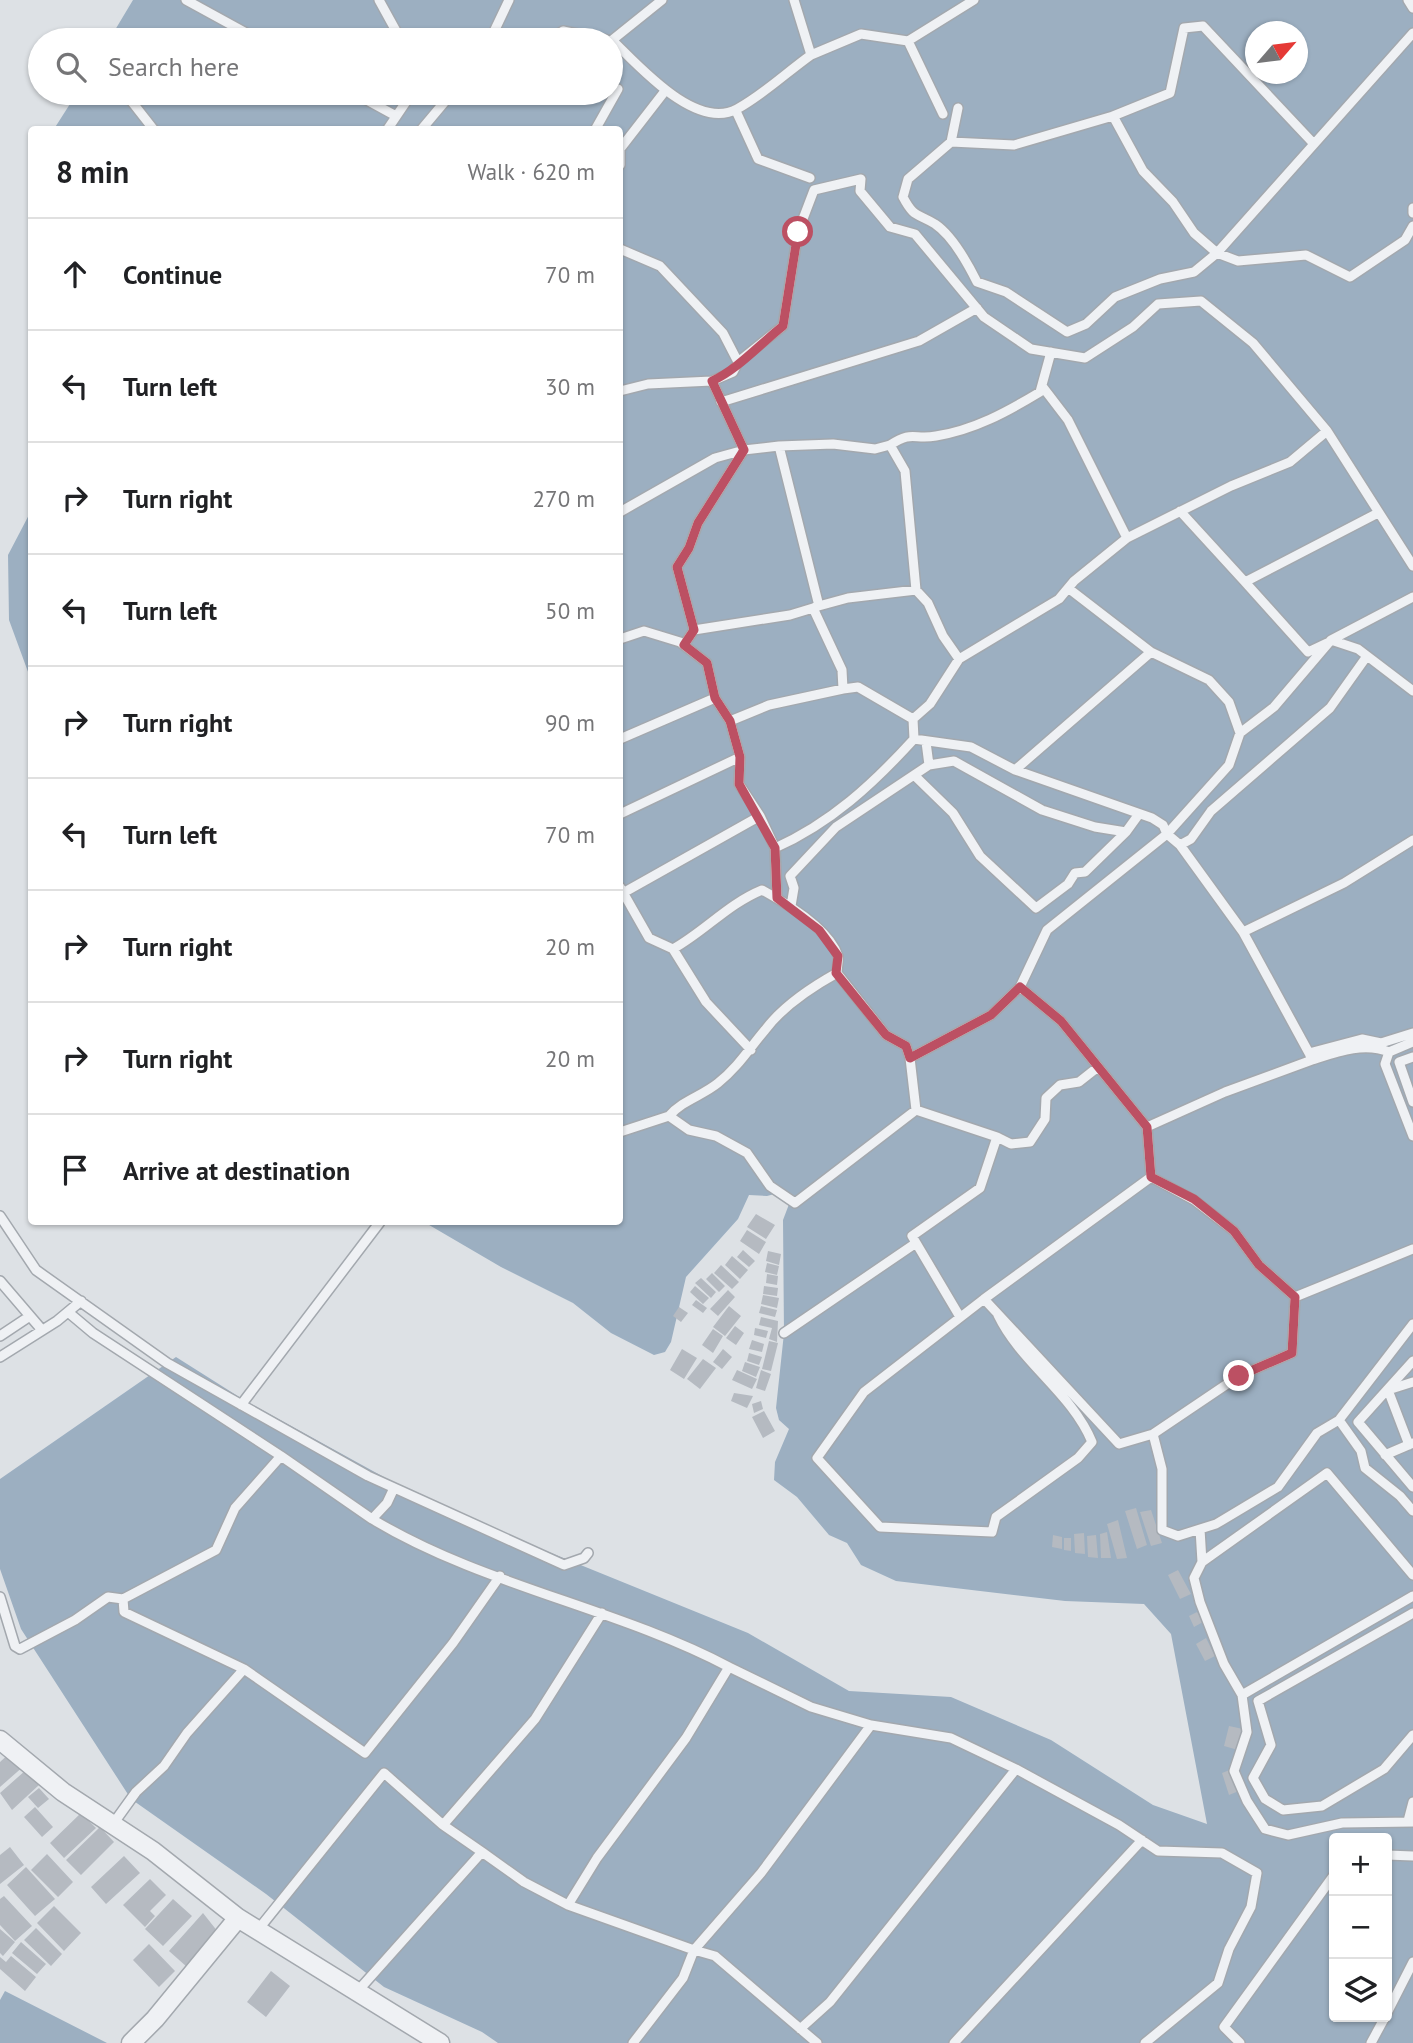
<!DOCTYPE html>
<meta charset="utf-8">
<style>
:root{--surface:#fff;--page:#f2f2f2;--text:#202124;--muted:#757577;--line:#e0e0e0}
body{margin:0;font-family:"PT Sans",sans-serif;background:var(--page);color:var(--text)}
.controls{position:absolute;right:21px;bottom:21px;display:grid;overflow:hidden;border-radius:7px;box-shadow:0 2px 5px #0004}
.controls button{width:63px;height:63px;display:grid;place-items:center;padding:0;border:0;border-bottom:2px solid var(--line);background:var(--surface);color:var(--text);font:35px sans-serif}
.compass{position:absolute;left:1245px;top:21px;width:63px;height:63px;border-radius:50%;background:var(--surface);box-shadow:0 2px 5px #0004;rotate:62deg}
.stop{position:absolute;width:21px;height:21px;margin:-16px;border:5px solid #bc5063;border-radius:50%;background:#fff}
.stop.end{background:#bc5063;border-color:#fff;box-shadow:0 2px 7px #0008}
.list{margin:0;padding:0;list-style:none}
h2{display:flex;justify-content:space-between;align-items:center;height:91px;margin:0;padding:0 28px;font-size:30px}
h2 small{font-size:23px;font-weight:400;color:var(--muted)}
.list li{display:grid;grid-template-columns:46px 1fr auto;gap:21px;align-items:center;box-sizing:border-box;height:112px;padding:0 28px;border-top:2px solid var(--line)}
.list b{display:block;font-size:26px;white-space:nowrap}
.list em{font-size:23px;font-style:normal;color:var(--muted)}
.icon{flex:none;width:38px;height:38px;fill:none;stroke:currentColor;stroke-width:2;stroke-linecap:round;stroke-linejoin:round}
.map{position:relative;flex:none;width:1413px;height:2043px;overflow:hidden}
.search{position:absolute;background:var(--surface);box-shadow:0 2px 5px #0004;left:28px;top:28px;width:595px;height:77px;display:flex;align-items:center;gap:18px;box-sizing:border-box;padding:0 24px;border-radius:38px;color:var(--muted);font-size:26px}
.panel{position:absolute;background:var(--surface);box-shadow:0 2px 5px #0004;left:28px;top:126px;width:595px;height:1099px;border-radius:7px}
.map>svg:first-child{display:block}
</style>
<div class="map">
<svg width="1413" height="2043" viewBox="0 0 1413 2043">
<rect width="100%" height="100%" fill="#dde1e5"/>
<path fill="#9cafc1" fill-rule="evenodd" d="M133,0h1280v2043h-915l-16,-11 -98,-45 -118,-93 -135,-95 -110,-170 -21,-60v-90l176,-122 68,43 196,108 308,125 101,58 102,6 100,43 102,65 54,19 -36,-190 -27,-30 -79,-3 -169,-20 -35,-16 -14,-22 -18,-8 -32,-38 -23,-17 1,-18 14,-33 -10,-9 -3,-12 8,-75 -1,-113 8,-21 -9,-7 -15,4 -18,-1 -11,24 -52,58 -15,65 -6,10 -11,3 -43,-22 -38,-30 -72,-36 -77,-45h196v-1092l-566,-1 23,-36h534v-53h-502zM1256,32h42v42h-42zM1334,1838h53v179h-53z
M31,511l1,1 -1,168 -22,-60 -1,-65z
M5,1991l102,52h-107v-43z"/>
<path fill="#b5bac1" d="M756,1214l19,11 -9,14 -19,-12z
M747,1230l19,12 -7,12 -19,-13z
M743,1250l12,11 -6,6 -12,-10z
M768,1251l13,3 -2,11 -13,-4z
M732,1256l16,14 -8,9 -15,-14z
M767,1263l12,3 -2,9 -12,-3z
M721,1265l18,17 -7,7 -18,-16z
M712,1273l13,13 -6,6 -13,-13z
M767,1274l11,2 -1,9 -11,-2z
M701,1278l15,14 -5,6 -16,-15z
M695,1286l14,12 -6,6 -13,-12z
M764,1286l14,2 -1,8 -14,-2z
M728,1290l7,7 -17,19 -8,-7z
M763,1295l16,3 -2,10 -16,-4z
M696,1300l11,8 -4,5 -11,-8z
M729,1306l12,10 -16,20 -12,-9z
M761,1306l16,4 -2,7 -16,-4z
M679,1307l9,6 -7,9 -8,-6z
M761,1317l17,4 -1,21 -8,-3 3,-11 -13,-3z
M735,1326l9,7 -8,12 -10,-7z
M755,1328l13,3 -2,7 -12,-3z
M713,1329l10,7 -10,17 -11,-8z
M752,1340l12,4 -2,8 -13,-3z
M769,1341l9,2 -7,28 -9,-2z
M682,1349l15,9 -13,21 -14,-9z
M723,1349l9,8 -10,12 -9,-7z
M749,1353l13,4 -3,8 -12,-4z
M703,1359l13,9 -16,21 -13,-10z
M745,1362l15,5 -4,10 -14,-6z
M737,1370l20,9 -5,10 -20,-9z
M761,1370l10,4 -6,17 -9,-3z
M734,1393l19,3 -6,12 -16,-7z
M761,1401l2,8 -9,4 -2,-9z
M764,1411l11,20 -12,7 -11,-21z
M1136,1508l11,37 -10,4 -12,-38z
M1151,1510l11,33 -11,3 -11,-34z
M1118,1520l9,38 -10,1 -10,-35z
M1107,1532l4,26h-10l-1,-24z
M1084,1533l1,21 -10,-1 -1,-19z
M1053,1535l9,2v12l-10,-2z
M1096,1535l2,23 -10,-1 -1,-21z
M1064,1538h7v13l-7,-1z
M1178,1570l13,24 -11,5 -12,-24z
M1197,1612l6,10 -9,5 -5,-11z
M1206,1638l9,18 -10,5 -9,-17z
M1229,1726l14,3 -5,21 -14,-4z
M12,1751l13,14 -25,22v-25z
M1232,1769l7,22 -10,4 -7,-22z
M26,1770l13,15 -27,25 -12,-17z
M39,1788l10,11 -11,9 -10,-11z
M35,1807l18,20 -11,10 -18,-20z
M81,1813l15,15 -32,30 -14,-15z
M100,1827l14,15 -33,33 -15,-15z
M10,1847l14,18 -24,19v-29z
M47,1854l26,28 -15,15 -27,-27z
M124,1856l16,17 -34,31 -15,-17z
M26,1867l29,32 -20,17 -28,-31z
M150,1879l16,16 -16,16 5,5 -10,11 -22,-22z
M4,1896l28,30 -17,15 -15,-16v-26z
M173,1899l19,17 -29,30 -18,-17z
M54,1906l27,27 -17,18 -27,-28z
M203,1913l15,19 -31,35 -18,-16z
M36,1928l26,26 -11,12 -27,-26z
M0,1929l15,13 -12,14 -3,-3z
M21,1942l25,22 -9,10 -25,-21z
M149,1944l26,27 -16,16 -26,-27z
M11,1956l25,21 -11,14 -25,-22v-12l6,5z
M271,1971l19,15 -24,31 -19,-15z"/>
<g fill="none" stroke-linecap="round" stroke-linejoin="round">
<defs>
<path id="service" d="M186,0l73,40
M379,0l22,40
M794,0l17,55 50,-21 47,7
M1408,0l5,8
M490,40l19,-40
M550,40l13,-9 44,9
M611,41l51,-41
M613,41c27,26 83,90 124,68 26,-14 50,-37 74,-54
M125,93l29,37
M354,93l42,23
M958,108l-7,34 -43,37 -5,18c11,21 14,16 32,27 18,12 33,40 42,58l29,10 61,40 19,-8 29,-27 45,-18 34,-7 23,-19 21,8 68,-6 44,22 55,-37 8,-14
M736,111l22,48 52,19
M943,114l-35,-73 66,-41
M387,130l25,-37
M421,130l31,-37
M595,130l23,-41 -7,-2
M951,142l63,3 99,-29
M1314,144l-111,-118 -19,2 -14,65 -57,23 30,55 30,31 21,31 23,20 196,-220
M620,165v-16l45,-58
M1413,208v5
M620,249l40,17 63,67 15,29 -5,10 -21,9
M738,362l45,-36 15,-94 16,-42 47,-11 -1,12 30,36 25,7 69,83 47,32 54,9 48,-31 25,-23 43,-3 52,42 74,88 86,135
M620,391l28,-7 64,-3 32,69
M721,402l198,-61 58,-33
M890,445c23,-15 23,-5 46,-9 38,-6 71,-24 104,-44l11,-40
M779,446l54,-2 42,5 15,-4 15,26 11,119
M1180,511l65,71 133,-69
M620,512l95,-54 29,-8 35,-4 40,160
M1127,538l104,-52 59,-24 37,-31
M1245,582l63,70 19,-9
M1413,597l-82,43 27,9 55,42
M815,607l33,-9 68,-8 12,13 15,33 16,23 -29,45 -17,15
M694,630l96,-15 23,-7 29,62 1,19 -74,16 -39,16
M620,639l24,-8 36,11 27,21 8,35
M684,645l10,-15 -17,-63 12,-19 9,-25 46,-73
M1151,652l58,28 20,22 11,31
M959,659l100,-60 15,-18 53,-43 -59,-118 -26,-34
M620,739l95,-41 15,23 10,36 -120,57
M914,739l57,8 44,23 136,-118 -83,-64
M740,757l-1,27 21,32
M929,765l25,-4 88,49 53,17 31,5
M1015,770l137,48 11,7 4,9 -120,96 -27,57 41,34 86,106
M915,776l38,37 27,43 56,52 32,-24 7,-11 10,-1 41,-40 13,-18
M1180,845l-13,-11 62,-69 11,-32 34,-26 57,-67
M775,848c56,-25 98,-64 139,-109l-1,-20 -55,-32 -15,2
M620,887l29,51 24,11 33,53 45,48
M623,893l137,-77 15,32 2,50
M791,906l3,-18 -4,-12 46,-49 93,-62 -3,-23
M1243,932l-63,-87 11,-6 20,-28 119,-103 37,-52
M673,949c32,-18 55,-45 89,-59 24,13 67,38 76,66 1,4 -1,12 -1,17l49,62 20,11 4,12
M837,973c-27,15 -54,33 -72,57 -16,19 -27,37 -47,53 -16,13 -35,17 -49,33l20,14 27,6 31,17 23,33 25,17 121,-93 81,27
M1413,1042l-24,10 -4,12 28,72
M1389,1052c-25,-10 -52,0 -77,8l-3,-7 53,-14 19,4 32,-10
M1309,1053l-66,-121 101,-49 69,-43
M1413,1057l-14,5 14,40
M1312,1060l-87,32 -78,35 4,50 43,23 40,31 25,34 36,32 118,-48
M916,1110l-6,-52 81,-43 29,-28
M620,1132l49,-16
M1151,1177l-167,122 135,145 34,-10 86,-58 53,-23 3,-56
M0,1216l36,54 131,93 201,113 196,89 20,-7 4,-5
M0,1281l42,49
M984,1299l-120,93 -47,66 63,69 112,5 4,-15 82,-59 14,-16c-20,-49 -71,-79 -94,-127
M68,1312l25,21 188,123
M960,1317l-48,-81 68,-48 17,-51 14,7 19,-2 15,-23 1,-21 14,-13 19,-3 19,-15
M1413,1324l-74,96 22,31 4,17 35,28 13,15
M784,1333l132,-90
M0,1336l30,-20
M0,1357l57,-36 24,-20
M1413,1361l-55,61 55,65
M241,1405l139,-183
M1153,1434l9,35v61l16,6 38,-12 62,-37 39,-54 22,-13
M1409,1445l-21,-55 25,-8
M1385,1455l28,-12
M394,1488l-7,15 -15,16c111,67 243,88 357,148l-43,71 -89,120 -29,47
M1200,1529l2,33 -8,16 6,24 24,62 18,31 5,37 -13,39 13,30 18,28 23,6 54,-12 71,-1
M1202,1562l125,-89 86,102
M0,1597l15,49 5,3 55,-29 33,-23 15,2
M1413,1613l-155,88 13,44 -18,33 12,21 18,11 39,-4 62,-37 29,-34
M729,1667l82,40 60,18 -110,148 -67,77 21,6 102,87
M244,1669l121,84 88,-110 47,-67
M1242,1695l171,-99
M1016,1769l103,56 39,26 64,2 35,20 -6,34 -22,42 -11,34 -73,60
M1408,1821l5,-19
M113,1824l23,-32 28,-26 23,-33 57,-64 -120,-57 -1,-13 93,-49 19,-42 46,-52 91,63
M482,1852l42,30 44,23 126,45 -11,28 -50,65
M1387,1855l26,1
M257,1931l127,-158 59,52
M356,1993l126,-141 -39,-27 92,-106 67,-106
M1387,2013l26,-51
M800,2029l30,-27 186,-233 -65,-31 -80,-13
M954,2043l188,-203
M1240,2043l-16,-16 110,-152
M1371,2043l14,-26"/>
<path id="minor" d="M0,1740l63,52 90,59 85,67 202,125
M131,2043l24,-24 83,-101"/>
</defs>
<use href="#service" stroke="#a3a8ae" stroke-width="12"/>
<use href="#minor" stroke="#a3a8ae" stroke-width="21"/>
<use href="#service" stroke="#eff1f4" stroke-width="9"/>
<use href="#minor" stroke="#eff1f4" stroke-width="18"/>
</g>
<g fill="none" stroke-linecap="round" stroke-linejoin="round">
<path stroke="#bc5063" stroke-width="9" d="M798,232l-15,94c-23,18 -46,44 -71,55l32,69 -46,73 -9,25 -12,19 17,63 -10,15 23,18 8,35 15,23 10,36 -1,27 36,64 2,50 42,32 19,26 -2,17 50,62 20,11 4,12 81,-43 29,-28 41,34 86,106 4,50 43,22 40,32 25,34 36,32 -3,56 -53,23"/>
</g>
</svg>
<div class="controls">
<button>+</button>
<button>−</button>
<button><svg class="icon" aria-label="layers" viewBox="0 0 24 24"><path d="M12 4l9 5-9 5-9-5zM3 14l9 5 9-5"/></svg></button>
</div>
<svg class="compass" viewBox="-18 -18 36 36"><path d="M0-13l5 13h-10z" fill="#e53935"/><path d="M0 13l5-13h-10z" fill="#757577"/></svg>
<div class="stop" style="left:798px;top:232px"></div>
<div class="stop end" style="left:1239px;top:1376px"></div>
<div class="search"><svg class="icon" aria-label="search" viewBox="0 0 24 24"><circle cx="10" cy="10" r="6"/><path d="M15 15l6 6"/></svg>Search here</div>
<section class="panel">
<h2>8 min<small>Walk · 620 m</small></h2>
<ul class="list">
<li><svg class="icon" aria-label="ahead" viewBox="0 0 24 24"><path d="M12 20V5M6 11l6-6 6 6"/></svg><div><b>Continue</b></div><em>70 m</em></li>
<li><svg class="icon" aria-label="left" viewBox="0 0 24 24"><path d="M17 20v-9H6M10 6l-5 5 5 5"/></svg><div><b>Turn left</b></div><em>30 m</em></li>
<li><svg class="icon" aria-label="right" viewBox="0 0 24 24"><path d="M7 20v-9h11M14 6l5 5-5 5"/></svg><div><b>Turn right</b></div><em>270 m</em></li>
<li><svg class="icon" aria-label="left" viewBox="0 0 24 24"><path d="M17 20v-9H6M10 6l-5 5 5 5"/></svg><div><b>Turn left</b></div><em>50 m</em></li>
<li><svg class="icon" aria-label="right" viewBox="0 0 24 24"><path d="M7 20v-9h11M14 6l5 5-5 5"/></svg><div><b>Turn right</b></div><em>90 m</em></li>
<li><svg class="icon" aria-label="left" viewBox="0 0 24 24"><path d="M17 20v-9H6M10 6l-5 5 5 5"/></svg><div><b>Turn left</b></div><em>70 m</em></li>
<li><svg class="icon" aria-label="right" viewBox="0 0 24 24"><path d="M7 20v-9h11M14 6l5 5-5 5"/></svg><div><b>Turn right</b></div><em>20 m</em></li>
<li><svg class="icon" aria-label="right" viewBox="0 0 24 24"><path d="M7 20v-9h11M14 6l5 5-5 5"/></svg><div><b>Turn right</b></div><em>20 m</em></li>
<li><svg class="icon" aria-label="arrive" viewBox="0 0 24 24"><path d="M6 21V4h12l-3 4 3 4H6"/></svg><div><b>Arrive at destination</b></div></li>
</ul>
</section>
</div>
